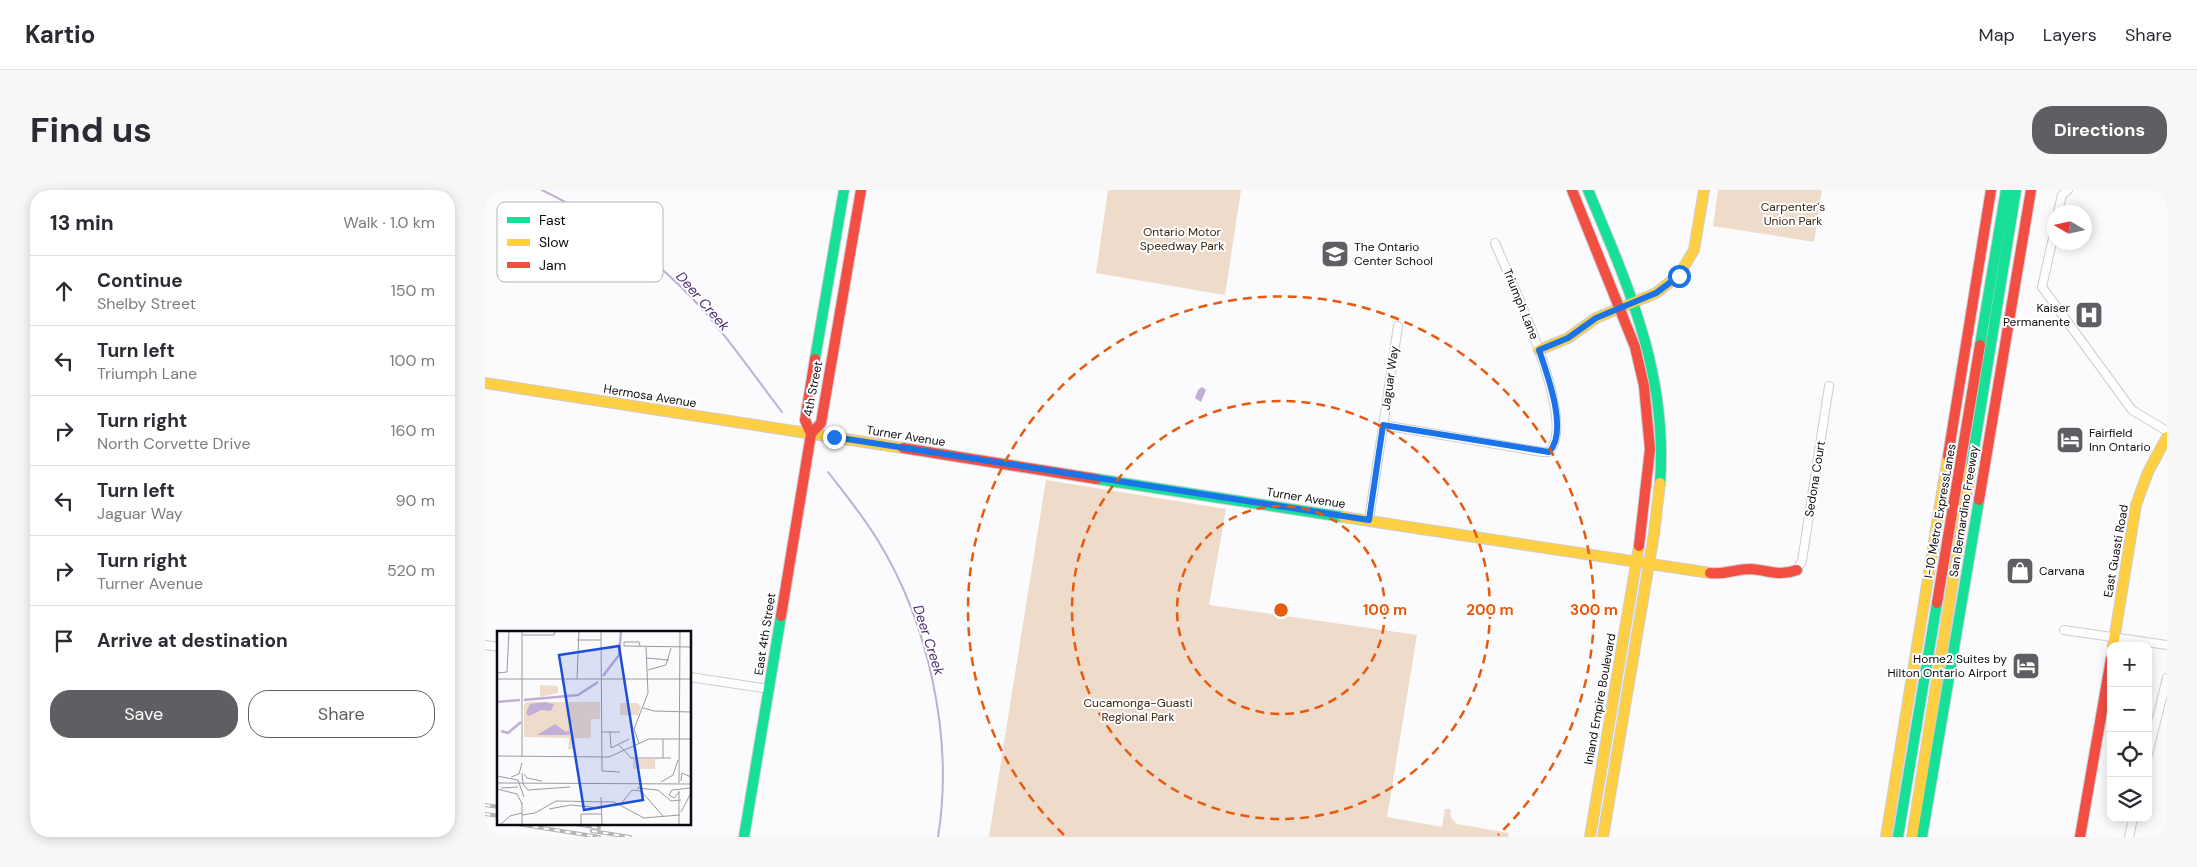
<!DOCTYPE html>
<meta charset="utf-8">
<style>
:root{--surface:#fff;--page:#f7f7f7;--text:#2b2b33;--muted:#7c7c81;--line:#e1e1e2;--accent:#605e63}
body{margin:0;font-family:"DM Sans",sans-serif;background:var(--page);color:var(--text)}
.controls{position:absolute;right:15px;bottom:15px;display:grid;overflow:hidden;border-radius:10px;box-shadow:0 2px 12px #0003}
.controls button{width:45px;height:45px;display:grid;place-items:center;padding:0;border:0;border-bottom:1px solid var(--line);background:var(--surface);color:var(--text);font:25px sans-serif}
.compass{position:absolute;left:1562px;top:15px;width:45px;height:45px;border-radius:50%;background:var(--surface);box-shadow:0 2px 12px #0003;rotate:279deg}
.stop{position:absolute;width:15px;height:15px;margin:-11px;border:4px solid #1a73e8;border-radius:50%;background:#fff}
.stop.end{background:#1a73e8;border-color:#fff;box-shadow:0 1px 5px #0008}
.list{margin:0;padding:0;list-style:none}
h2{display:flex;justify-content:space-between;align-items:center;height:65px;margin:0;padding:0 20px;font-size:21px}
h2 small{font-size:16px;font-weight:400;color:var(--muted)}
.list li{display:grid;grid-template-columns:32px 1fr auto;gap:15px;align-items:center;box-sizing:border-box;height:70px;padding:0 20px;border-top:1px solid var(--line)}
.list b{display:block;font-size:19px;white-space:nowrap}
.list p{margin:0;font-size:16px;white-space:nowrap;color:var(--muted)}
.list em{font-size:16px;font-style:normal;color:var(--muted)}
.actions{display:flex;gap:10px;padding:15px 20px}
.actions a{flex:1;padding:11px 0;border:1px solid var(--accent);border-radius:20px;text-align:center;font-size:18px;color:var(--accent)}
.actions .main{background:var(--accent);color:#fff}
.icon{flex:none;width:28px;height:28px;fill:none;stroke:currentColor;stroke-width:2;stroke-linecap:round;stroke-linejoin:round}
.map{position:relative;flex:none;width:1682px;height:647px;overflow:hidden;border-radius:20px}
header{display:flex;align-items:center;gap:30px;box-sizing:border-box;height:70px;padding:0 25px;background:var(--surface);border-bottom:1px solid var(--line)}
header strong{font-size:24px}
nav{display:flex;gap:28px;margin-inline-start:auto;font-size:18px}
.intro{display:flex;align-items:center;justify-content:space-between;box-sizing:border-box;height:120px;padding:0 30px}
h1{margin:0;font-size:35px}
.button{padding:12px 22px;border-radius:20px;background:var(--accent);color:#fff;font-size:18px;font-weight:700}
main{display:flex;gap:30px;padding:0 30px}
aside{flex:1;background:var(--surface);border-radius:20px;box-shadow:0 2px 12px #0003}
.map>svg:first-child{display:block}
</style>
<header>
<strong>Kartio</strong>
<nav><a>Map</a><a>Layers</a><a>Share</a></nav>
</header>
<div class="intro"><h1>Find us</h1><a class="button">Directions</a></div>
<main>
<aside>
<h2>13 min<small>Walk · 1.0 km</small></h2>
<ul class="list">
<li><svg class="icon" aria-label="ahead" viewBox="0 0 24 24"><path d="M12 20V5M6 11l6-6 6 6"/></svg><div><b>Continue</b><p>Shelby Street</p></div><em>150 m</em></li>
<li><svg class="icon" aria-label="left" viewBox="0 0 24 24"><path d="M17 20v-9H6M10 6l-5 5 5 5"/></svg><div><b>Turn left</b><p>Triumph Lane</p></div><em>100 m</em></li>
<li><svg class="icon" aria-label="right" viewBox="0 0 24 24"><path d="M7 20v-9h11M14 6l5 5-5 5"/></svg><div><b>Turn right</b><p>North Corvette Drive</p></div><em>160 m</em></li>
<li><svg class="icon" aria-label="left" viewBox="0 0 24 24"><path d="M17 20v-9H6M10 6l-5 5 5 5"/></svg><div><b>Turn left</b><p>Jaguar Way</p></div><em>90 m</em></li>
<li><svg class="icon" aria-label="right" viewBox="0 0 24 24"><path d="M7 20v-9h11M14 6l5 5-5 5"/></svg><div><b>Turn right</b><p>Turner Avenue</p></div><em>520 m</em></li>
<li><svg class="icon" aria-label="arrive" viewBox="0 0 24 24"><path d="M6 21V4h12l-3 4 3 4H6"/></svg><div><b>Arrive at destination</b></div></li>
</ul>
<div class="actions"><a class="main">Save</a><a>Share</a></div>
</aside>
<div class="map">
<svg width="1682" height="647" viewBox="0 0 1682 647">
<rect width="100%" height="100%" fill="#fbfafc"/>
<path fill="#eedbc9" d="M623,0h133l-16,105 -129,-22z
M1233,0h104l-8,52 -101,-16z
M561,290l180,29 -17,96 208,30 -30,182 55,10 3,-18h5l1,9 6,6 52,9 -1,4h-519z"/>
<path fill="#c0aed7" d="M717,197l4,3 -5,12 -6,-4 3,-8z"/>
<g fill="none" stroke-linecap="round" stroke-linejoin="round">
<path stroke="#c0aed7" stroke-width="2" d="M57,0c51,25 96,55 137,95 39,37 70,84 103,127
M343,282c17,22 35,44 49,67 52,84 77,200 61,298"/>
<defs>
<path id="street" d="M1573,22l4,-17 6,-5
M1570,39l-13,58 90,123 35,21
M898,235l159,27h7c30,-30 -39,-173 -54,-209
M884,330l29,-194
M1312,380l5,-9 27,-175
M1579,440l103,15
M0,455l14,2
M205,487l79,12
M1663,564l19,-76
M1644,647l4,-19"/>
<path id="fast" d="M1103,0c41,98 80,184 72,293
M1495,155l26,-155
M330,169l29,-169
M1486,277l45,-277
M612,289l246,38
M259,647l37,-221
M1413,647l39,-234
M1437,647l57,-337"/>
<path id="slow" d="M1054,160l29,-12 28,-20 60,-25 23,-18 15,-25 10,-60
M0,193l418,65
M858,327l367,56
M1628,456l23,-141 12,-33 19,-35
M1105,647l49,-291
M1118,647l51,-303 6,-51
M1401,647l62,-381
M1427,647l59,-370"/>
<path id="jam" d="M1087,0l63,157 9,39 6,63 -11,97
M326,244l10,-11 40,-233
M418,258l194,31
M1463,266l43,-266
M1494,310l52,-310
M1225,383c14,2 26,-4 40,-4 19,1 28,8 47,1
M1452,413l43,-258
M296,426l30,-182 -6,-14 10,-61
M1595,647l31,-178"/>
</defs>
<use href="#street" stroke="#ceccd1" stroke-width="10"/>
<use href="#fast" stroke="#ceccd1" stroke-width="12"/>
<use href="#slow" stroke="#ceccd1" stroke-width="12"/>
<use href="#jam" stroke="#ceccd1" stroke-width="12"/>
<use href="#street" stroke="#fefeff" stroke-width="8"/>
<use href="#fast" stroke="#16e098" stroke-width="10"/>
<use href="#slow" stroke="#ffcf43" stroke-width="10"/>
<use href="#jam" stroke="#f24e42" stroke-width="10"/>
<defs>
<path id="rail" d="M0,615l14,2
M0,624l14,2
M26,633l88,14
M85,633l29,5
M107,641l38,6"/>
</defs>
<use href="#rail" stroke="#b5b4b5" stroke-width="4"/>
<use href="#rail" stroke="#fff" stroke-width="2" stroke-dasharray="5.5" stroke-linecap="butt"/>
</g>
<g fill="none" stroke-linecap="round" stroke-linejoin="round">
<path stroke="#1a73e8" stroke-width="6" d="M349,247l535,83 14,-95 166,27c20,-20 -2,-78 -10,-102l29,-12 28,-20 60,-25 23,-17"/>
</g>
<g fill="none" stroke="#e8590c" stroke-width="2.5" stroke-dasharray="9 6">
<circle cx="796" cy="420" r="104"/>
<circle cx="796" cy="420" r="209"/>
<path d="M579 645A313 313 0 1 1 1013 645"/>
</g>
<defs>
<symbol id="school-square" viewBox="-11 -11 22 22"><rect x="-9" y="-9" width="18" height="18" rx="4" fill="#605e63" stroke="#fff"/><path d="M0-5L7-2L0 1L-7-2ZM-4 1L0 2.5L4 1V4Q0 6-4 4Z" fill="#fff"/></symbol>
<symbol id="hospital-square" viewBox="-11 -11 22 22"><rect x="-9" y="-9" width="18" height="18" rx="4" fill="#605e63" stroke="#fff"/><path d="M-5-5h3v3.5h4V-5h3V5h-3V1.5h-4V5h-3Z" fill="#fff"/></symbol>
<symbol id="hotel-square" viewBox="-11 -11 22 22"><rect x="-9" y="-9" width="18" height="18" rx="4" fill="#605e63" stroke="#fff"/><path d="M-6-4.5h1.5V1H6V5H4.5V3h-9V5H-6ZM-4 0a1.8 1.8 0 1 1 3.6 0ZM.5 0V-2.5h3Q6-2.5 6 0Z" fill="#fff"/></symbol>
<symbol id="shop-square" viewBox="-11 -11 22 22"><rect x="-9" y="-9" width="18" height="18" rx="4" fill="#605e63" stroke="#fff"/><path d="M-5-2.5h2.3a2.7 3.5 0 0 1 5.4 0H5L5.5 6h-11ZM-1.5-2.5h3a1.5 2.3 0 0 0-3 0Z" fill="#fff"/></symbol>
</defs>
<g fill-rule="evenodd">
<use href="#school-square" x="834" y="48" width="32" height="32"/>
<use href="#hospital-square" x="1588" y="109" width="32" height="32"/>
<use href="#hotel-square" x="1569" y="234" width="32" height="32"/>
<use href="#shop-square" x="1519" y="365" width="32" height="32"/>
<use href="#hotel-square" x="1525" y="460" width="32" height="32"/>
</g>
<g text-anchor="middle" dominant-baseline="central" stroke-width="4" stroke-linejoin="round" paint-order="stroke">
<g font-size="12" fill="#38240d" stroke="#fff">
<text x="1308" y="17">Carpenter's<tspan x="1308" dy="14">Union Park</tspan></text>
<text x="697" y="42">Ontario Motor<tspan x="697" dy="14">Speedway Park</tspan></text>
<text x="653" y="513">Cucamonga-Guasti<tspan x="653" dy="14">Regional Park</tspan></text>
</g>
<g font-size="12" fill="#0d0a10" stroke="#fff" text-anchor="start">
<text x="869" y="57">The Ontario<tspan x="869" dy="14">Center School</tspan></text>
<text x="1585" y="118" text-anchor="end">Kaiser<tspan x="1585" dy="14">Permanente</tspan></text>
<text x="1604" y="243">Fairfield<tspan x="1604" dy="14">Inn Ontario</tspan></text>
<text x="1554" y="381">Carvana</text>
<text x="1522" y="469" text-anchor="end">Home2 Suites by<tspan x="1522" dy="14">Hilton Ontario Airport</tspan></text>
</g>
<g font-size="12" fill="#0d0a10" stroke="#fff">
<text transform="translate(1036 114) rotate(68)">Triumph Lane</text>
<text transform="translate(905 188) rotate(-82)">Jaguar Way</text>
<text transform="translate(328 199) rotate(-79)">4th Street</text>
<text transform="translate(165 206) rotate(9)">Hermosa Avenue</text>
<text transform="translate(421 246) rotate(9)">Turner Avenue</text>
<text transform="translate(1330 289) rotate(-81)">Sedona Court</text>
<text transform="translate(821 308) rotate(9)">Turner Avenue</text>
<text transform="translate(1455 321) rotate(-80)">I-10 Metro ExpressLanes</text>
<text transform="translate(1479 321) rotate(-81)">San Bernardino Freeway</text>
<text transform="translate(1631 361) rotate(-80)">East Guasti Road</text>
<text transform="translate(280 444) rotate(-81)">East 4th Street</text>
<text transform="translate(1115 509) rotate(-80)">Inland Empire Boulevard</text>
</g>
<g font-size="14" font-style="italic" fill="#4f2d73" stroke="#fff">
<text transform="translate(218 111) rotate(49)">Deer Creek</text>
<text transform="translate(444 450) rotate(72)">Deer Creek</text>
</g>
</g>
<g transform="translate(12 441)">
<rect width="194" height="194" fill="#fbfafc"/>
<path d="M43,54l18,1v7l-18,4zM30,71h73v17h-9v19h-16v11h-7l1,-11 -45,-1v-32zM123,72h17l4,4 -3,8h-18zM136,128h22v10h-22z" fill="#eedbc9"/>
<path d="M48,71l9,2 -3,7 -10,-1 -12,6 -3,-3 4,-9zM58,93l11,8 3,-2 1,5h-33z" fill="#c0aed7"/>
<path fill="none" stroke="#c0aed7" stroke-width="2.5" d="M106,45l16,-21 2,-24M27,69l54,-5 20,-13M0,71l23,-2M4,100l7,2 13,-11"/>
<path fill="none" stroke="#9c9a9e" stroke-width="1" d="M104,0l1,140 18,1M26,4h31l1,-4M80,9h24M143,15l-1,-4h-15v4l67,1M149,27l23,2M151,39l18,-5 5,-17M0,42l10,-1 2,-41M0,48h194M80,48l2,-48M146,77l11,3 37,1M104,101h19M113,101l1,16 18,-9M142,112l-5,-14 14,-36 -2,-46M122,114l12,13h40M0,125l112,1 40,-18h42M25,126v-126M166,127v-19M25,142l1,11 5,6 42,-3M27,143l3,4 15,3M0,145l21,4 6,17M14,146l8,-3 3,-11M184,150l1,-8 9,4M164,151l12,-7 5,-15M0,152l194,1M182,152l1,-152M4,157l17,-1M140,157l21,2 13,11 10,-1M0,158l20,5 5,10M182,160v33M182,161l-5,6 -5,-3 3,-5 19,-2M104,166l1,27M124,173l11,-14 9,1 22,25M52,178l22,-4 30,3M184,181l10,-19M25,184l13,-2 21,-12 58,1 30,16M146,187l37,-3M4,193l9,-8 12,-3M25,193v-22M84,193v-10h20"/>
<path fill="#1d4ed8" fill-opacity="0.15" stroke="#1d4ed8" stroke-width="2.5" d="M122,15l24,154 -59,10 -25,-155z"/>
<rect width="194" height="194" fill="none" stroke="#0d0a10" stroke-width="2.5"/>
</g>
<rect x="12" y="12" width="166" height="80" rx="8" fill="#fff" stroke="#b6b6b7" stroke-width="1"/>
<rect x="22" y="27" width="23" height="6" fill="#16e098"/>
<rect x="22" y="49" width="23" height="7" fill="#ffcf43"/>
<rect x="22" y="72" width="23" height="6" fill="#f24e42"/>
<g font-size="14" fill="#0d0a10">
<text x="54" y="35">Fast</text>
<text x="54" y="57">Slow</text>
<text x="54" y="80">Jam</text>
</g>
<circle cx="796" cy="420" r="8" fill="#e8590c" stroke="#fff" stroke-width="2.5"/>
<g font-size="15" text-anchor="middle" font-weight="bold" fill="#e8590c" stroke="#fff" stroke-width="4" stroke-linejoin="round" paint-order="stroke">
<text x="900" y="425">100 m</text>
<text x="1005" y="425">200 m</text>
<text x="1109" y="425">300 m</text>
</g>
</svg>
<div class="controls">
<button>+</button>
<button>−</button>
<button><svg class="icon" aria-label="locate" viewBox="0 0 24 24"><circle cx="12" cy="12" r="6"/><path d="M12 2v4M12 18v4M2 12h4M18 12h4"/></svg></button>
<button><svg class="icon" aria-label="layers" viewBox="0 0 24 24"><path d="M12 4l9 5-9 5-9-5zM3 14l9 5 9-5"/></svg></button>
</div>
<svg class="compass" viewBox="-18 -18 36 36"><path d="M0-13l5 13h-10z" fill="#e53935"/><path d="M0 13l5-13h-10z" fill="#7c7c81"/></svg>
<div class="stop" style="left:1194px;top:86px"></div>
<div class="stop end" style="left:349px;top:247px"></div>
</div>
</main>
